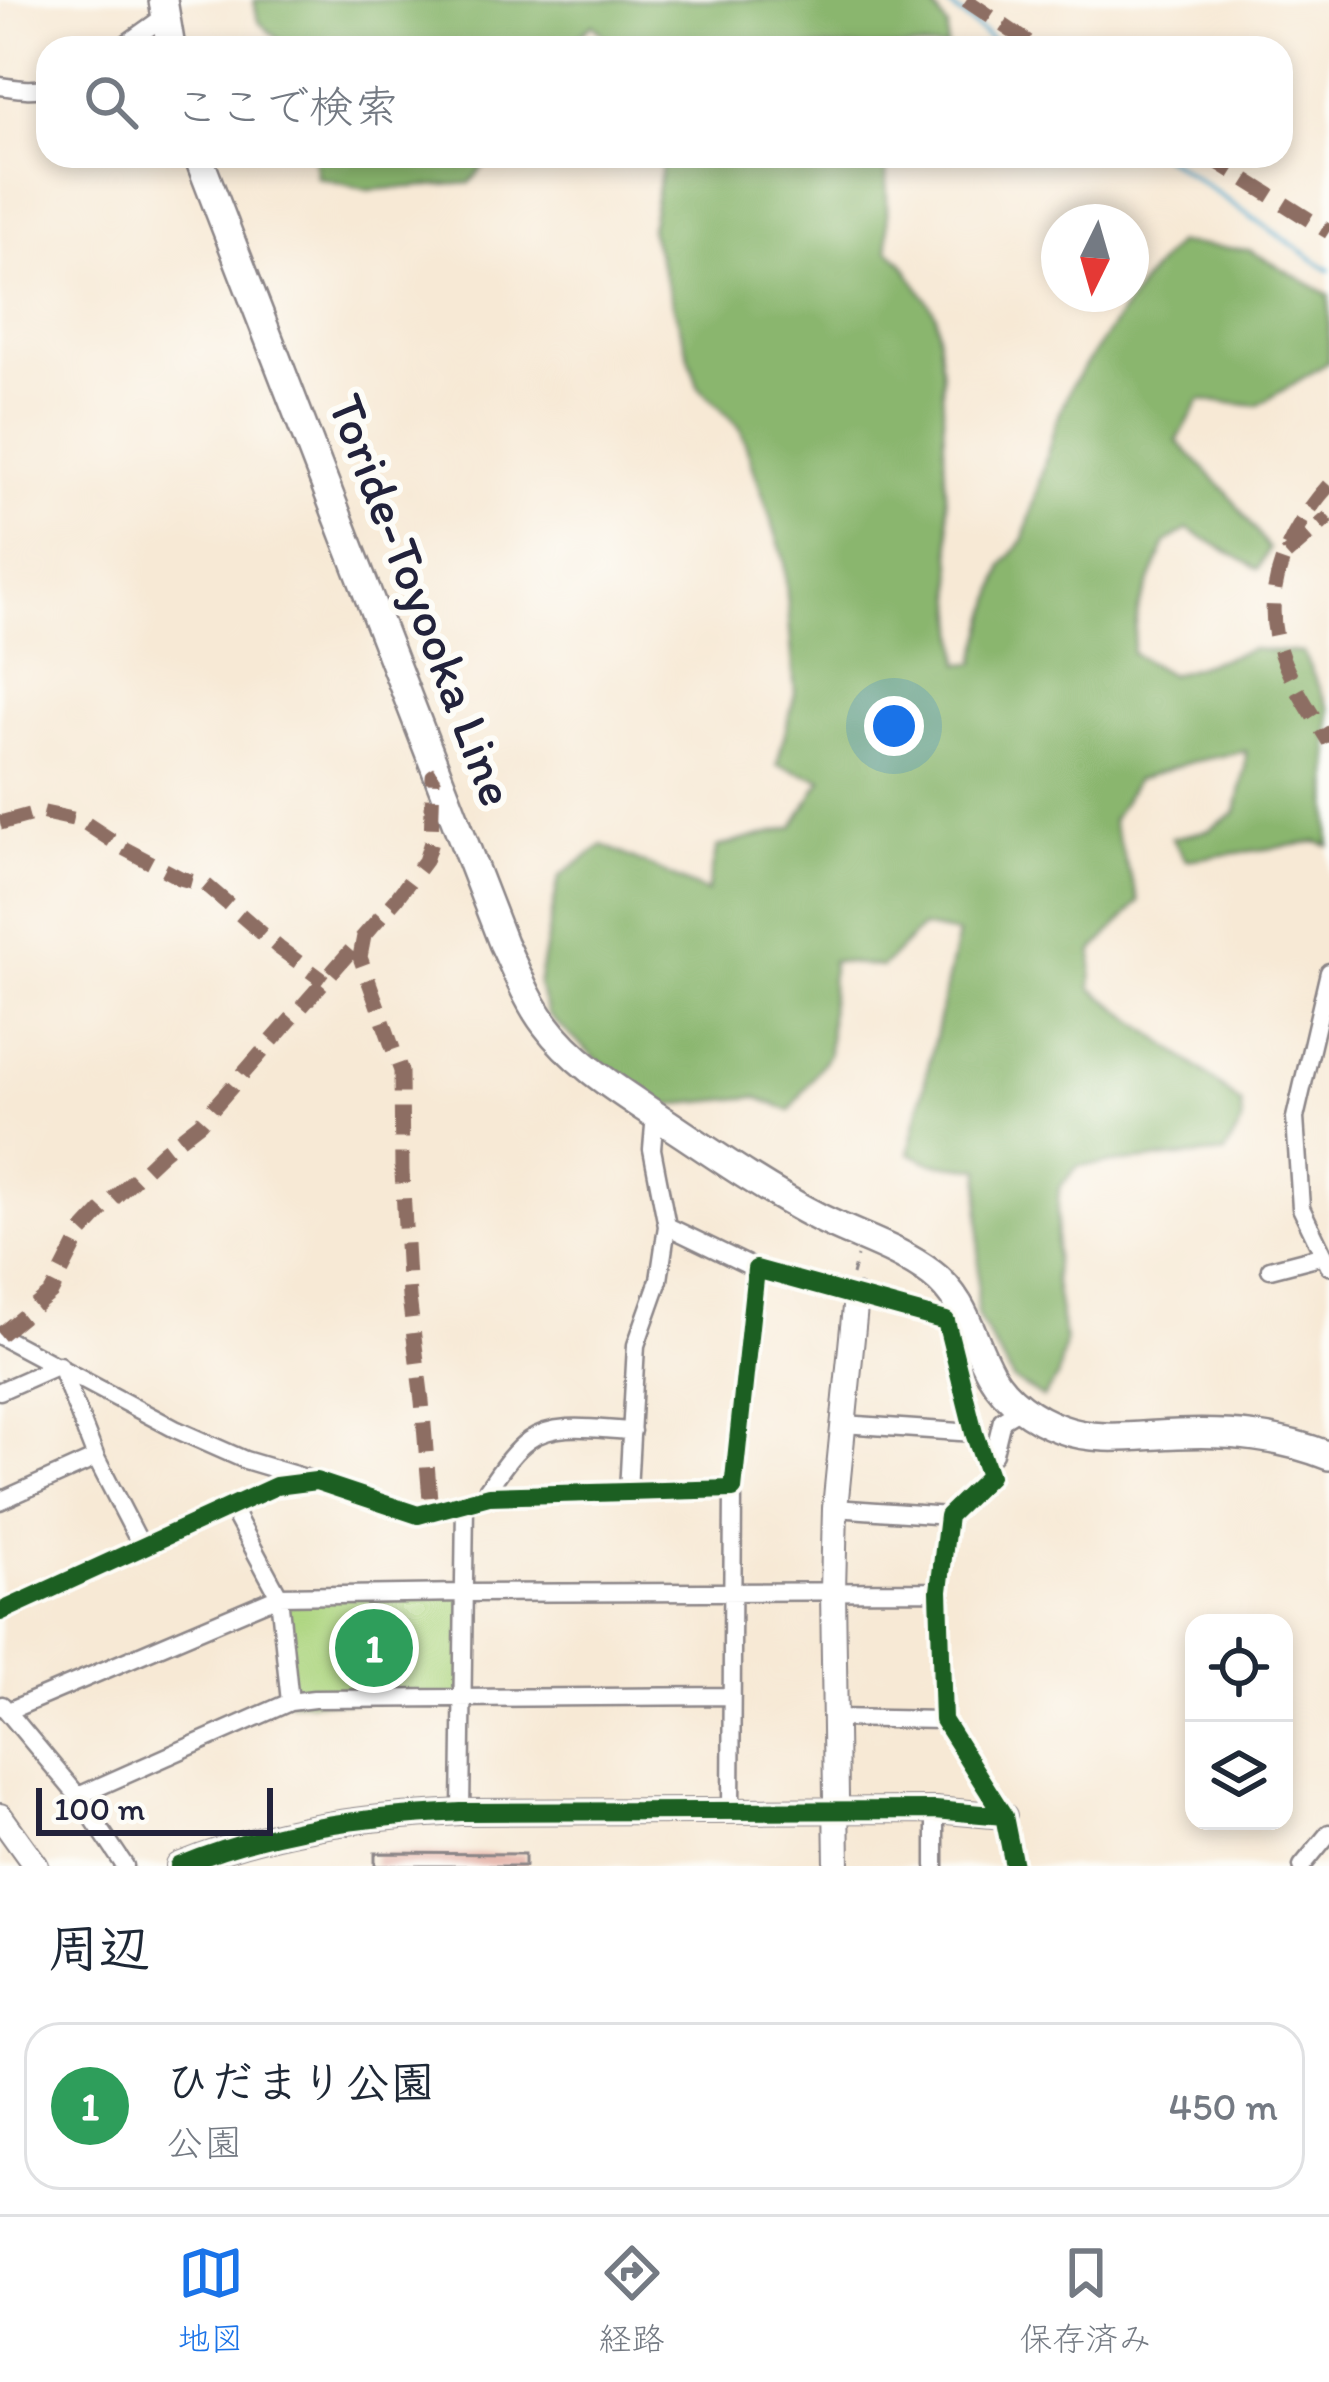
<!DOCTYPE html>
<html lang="ja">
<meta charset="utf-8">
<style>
:root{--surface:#fff;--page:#f6f6f7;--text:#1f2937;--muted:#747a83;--line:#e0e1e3;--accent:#1a73e8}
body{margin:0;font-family:Itim,"Klee One",sans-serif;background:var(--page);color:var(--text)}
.controls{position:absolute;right:36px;bottom:36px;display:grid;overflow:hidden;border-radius:24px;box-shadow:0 6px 18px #0003}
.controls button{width:108px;height:108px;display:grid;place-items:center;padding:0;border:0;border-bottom:3px solid var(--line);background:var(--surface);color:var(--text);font:60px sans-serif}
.compass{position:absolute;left:1041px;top:204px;width:108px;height:108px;border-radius:50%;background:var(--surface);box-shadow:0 6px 18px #0003;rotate:185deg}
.scale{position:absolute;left:36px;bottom:30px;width:237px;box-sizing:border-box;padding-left:12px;border:6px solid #22223b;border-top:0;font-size:33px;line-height:42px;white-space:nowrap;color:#22223b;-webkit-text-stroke:9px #fdfcf7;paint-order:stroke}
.you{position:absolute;left:894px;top:726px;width:42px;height:42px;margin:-30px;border:9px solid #fff;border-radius:50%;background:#1a73e8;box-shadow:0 0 0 18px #1a73e833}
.badge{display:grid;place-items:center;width:78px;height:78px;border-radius:50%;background:var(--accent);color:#fff;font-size:39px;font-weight:700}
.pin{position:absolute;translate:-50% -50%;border:6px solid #fff;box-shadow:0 3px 12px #0006}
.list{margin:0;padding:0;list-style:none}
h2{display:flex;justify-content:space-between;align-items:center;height:156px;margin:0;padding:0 48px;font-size:51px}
h2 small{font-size:39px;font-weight:400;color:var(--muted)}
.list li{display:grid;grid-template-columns:78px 1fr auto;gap:36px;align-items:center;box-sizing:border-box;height:168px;margin:0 24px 24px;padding:0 24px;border:3px solid var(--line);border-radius:36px}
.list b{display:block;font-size:45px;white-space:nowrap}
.list p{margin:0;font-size:39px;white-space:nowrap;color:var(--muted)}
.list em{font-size:39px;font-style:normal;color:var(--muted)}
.icon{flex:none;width:66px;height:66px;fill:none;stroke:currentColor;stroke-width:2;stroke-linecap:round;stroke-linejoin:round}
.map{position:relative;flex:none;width:1329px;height:1866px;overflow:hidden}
.search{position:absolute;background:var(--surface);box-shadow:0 6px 18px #0003;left:36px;right:36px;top:36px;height:132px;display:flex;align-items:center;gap:30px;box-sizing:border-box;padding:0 42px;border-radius:36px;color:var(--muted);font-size:45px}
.sheet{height:348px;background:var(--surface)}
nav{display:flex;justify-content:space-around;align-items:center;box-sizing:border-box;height:168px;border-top:3px solid var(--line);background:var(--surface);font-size:33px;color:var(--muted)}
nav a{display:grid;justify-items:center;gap:6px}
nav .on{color:var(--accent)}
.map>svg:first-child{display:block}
</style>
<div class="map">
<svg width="1329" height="1866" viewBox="0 0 1329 1866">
<rect width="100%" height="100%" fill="#fdfcf7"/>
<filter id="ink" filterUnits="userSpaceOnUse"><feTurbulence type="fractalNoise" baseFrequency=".00833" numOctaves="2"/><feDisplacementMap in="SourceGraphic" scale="24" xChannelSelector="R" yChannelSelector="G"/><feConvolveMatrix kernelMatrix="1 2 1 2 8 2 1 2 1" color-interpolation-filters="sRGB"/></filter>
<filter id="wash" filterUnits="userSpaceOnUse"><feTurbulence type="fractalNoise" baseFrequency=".004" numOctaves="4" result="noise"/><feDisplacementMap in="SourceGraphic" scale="48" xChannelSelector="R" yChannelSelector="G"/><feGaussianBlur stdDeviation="2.7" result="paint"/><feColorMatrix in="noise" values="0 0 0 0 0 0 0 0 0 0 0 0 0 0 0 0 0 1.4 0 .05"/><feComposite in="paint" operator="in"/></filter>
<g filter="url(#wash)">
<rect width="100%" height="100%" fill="#f7e9d5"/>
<path fill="#add580" stroke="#687c5e" stroke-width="3" d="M464,1593v106l-174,3 -11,-106z"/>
<path fill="#8ab66e" stroke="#566c54" stroke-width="3" d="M254,0h674l20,27 -1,21h-332l-22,-24 -28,24h-277l-30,-27z
M314,156h178l-22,27 -102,7 -51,-13z
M664,156h229l-7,8 2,86 14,12 34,52 6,61 3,103 15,186 15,-1 28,-98 21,-26 31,-114 16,-39 74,-107 31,-36 73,7 80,45v67l-72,44 -57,-6 -23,41 50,51 42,57 -11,20 -70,-40 -22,14 -28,67 -6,43 38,22 82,-26 51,4 26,56v137l-12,-4 -131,18 -14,-22 37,-8 27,-18 9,-43 1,-18 -55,11 -55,18 -24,41 27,81 -46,49 -2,37 115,86 35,30 1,19 -17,30 -147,13 -19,22 -5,89 11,65 -7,34 -15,22 -30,-18 -36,-65 4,-146 -50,-6 -22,-10 49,-219 -36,-7 -40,40 -50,-6 -3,93 -39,57 -34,-14 -88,8 -49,-25 -71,-65 -10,-30 21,-108 44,-32 104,47 10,-45 76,-20 29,-48 -45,-14 18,-72 -11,-135 -44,-130 -42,-42 -48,-157z"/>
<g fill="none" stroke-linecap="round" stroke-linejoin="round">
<path stroke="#4da7cb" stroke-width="4.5" d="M943,0l59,48
M1163,156l166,114"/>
</g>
<g id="blocks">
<path fill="#e3ada3" d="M375,1853l150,1v12h-150z"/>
</g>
</g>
<g filter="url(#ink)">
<use href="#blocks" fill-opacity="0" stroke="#8c8688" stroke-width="3"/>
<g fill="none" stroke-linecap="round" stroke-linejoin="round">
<defs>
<path id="street" d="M120,48l45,-32
M0,86c15,2 33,6 48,0
M1329,972l-34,146 6,90 28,58
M667,1226l89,43
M1270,1269l54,-14
M0,1336l175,93 70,31 64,19
M60,1366l36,92 46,89
M0,1391l59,-26
M843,1424l131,9
M984,1464l10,-11 8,-33 20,-12
M628,1491l8,-146 23,-65 8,-54 -15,-77 3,-35
M481,1498c14,-18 29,-45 48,-58 28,-20 71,-10 103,-9
M0,1501l96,-43
M231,1507l48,89 11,106
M835,1508l113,8
M0,1612l276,-126 40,-5 102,34 71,-19 244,-7 23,-220 190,52 28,112 15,43 -41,40 -9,75 4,129 61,96 10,50
M2,1705l76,91 47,70
M8,1711l271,-115 185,-3 475,-2
M835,1718l108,2
M78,1796l212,-94 24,-3 418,-3
M935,1810v56
M461,1812l4,-309
M731,1812l2,-323
M1302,1866l27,-33"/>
<path id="secondary" d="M0,1816l36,50
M179,1866c93,-38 183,-49 282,-54l474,-2 69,6
M837,1866l-4,-275 2,-83 21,-211"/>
<path id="primary" d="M163,0l8,48
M198,156l305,787c13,27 24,57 42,81 30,41 78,69 119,97 51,34 100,68 154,96 37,19 80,31 114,57 34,26 39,64 59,100 15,26 42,45 70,55 38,14 78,6 117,5 53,-2 102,2 151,22"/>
</defs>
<use href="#street" stroke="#8c8688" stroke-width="21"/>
<use href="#secondary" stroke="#8c8688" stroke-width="28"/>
<use href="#primary" stroke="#8c8688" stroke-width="32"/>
<path stroke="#8c8688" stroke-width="3" stroke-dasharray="9 9" stroke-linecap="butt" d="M852,1275l5,-19"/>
<use href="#street" stroke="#fff" stroke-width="16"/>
<use href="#secondary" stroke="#fff" stroke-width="24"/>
<use href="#primary" stroke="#fff" stroke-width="27"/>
<path stroke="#8d6e63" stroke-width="15" stroke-dasharray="30 15" stroke-linecap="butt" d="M966,0l71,48
M1208,156l121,76
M1329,485c-36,40 -67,100 -52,156 9,36 33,69 52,101
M1286,555l43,-38
M0,823l40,-11 42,9 41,27 57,30 26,7 73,63 45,33
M364,936l-4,21 41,114 1,101 7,125 13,104 9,111
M0,1335l51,-42 31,-61 25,-27 56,-53 37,-29 196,-224 29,-38 6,-19 2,-66 5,-3"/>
<defs>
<path id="cycleway" d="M0,1612l276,-126 40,-5 102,34 71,-19 244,-7 23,-220 190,52 28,112 15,43 -41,40 -9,75 4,129 61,96 10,50
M179,1866c93,-38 183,-49 282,-54l474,-2 69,6"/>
</defs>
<use href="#cycleway" stroke="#fdfcf7" stroke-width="26"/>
<use href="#cycleway" stroke="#1b5e20" stroke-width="18"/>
</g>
</g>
<g text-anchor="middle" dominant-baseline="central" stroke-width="12" stroke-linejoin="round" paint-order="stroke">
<g font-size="51" fill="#22223b" stroke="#fdfcf7">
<text transform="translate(422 600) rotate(69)">Toride-Toyooka Line</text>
</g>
</g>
</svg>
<div class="controls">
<button><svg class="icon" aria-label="locate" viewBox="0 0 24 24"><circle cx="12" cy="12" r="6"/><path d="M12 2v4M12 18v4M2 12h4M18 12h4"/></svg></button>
<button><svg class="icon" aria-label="layers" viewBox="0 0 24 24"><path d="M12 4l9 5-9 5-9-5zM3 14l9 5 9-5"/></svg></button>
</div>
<svg class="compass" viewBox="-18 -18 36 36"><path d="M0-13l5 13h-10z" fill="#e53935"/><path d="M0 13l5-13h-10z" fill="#747a83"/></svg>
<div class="scale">100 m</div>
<div class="you"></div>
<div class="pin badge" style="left:374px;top:1648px;background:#2e9e5b">1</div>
<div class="search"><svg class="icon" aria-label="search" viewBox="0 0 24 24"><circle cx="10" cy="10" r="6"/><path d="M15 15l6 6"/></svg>ここで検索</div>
</div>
<section class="sheet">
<h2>周辺<small></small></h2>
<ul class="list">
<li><span class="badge" style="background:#2e9e5b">1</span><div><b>ひだまり公園</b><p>公園</p></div><em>450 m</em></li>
</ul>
</section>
<nav>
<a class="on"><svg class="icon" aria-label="map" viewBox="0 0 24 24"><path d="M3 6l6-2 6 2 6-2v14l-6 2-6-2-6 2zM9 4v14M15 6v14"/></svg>地図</a>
<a><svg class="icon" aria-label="directions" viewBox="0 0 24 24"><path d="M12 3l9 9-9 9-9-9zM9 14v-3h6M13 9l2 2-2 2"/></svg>経路</a>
<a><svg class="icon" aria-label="saved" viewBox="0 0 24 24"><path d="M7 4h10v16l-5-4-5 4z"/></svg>保存済み</a>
</nav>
